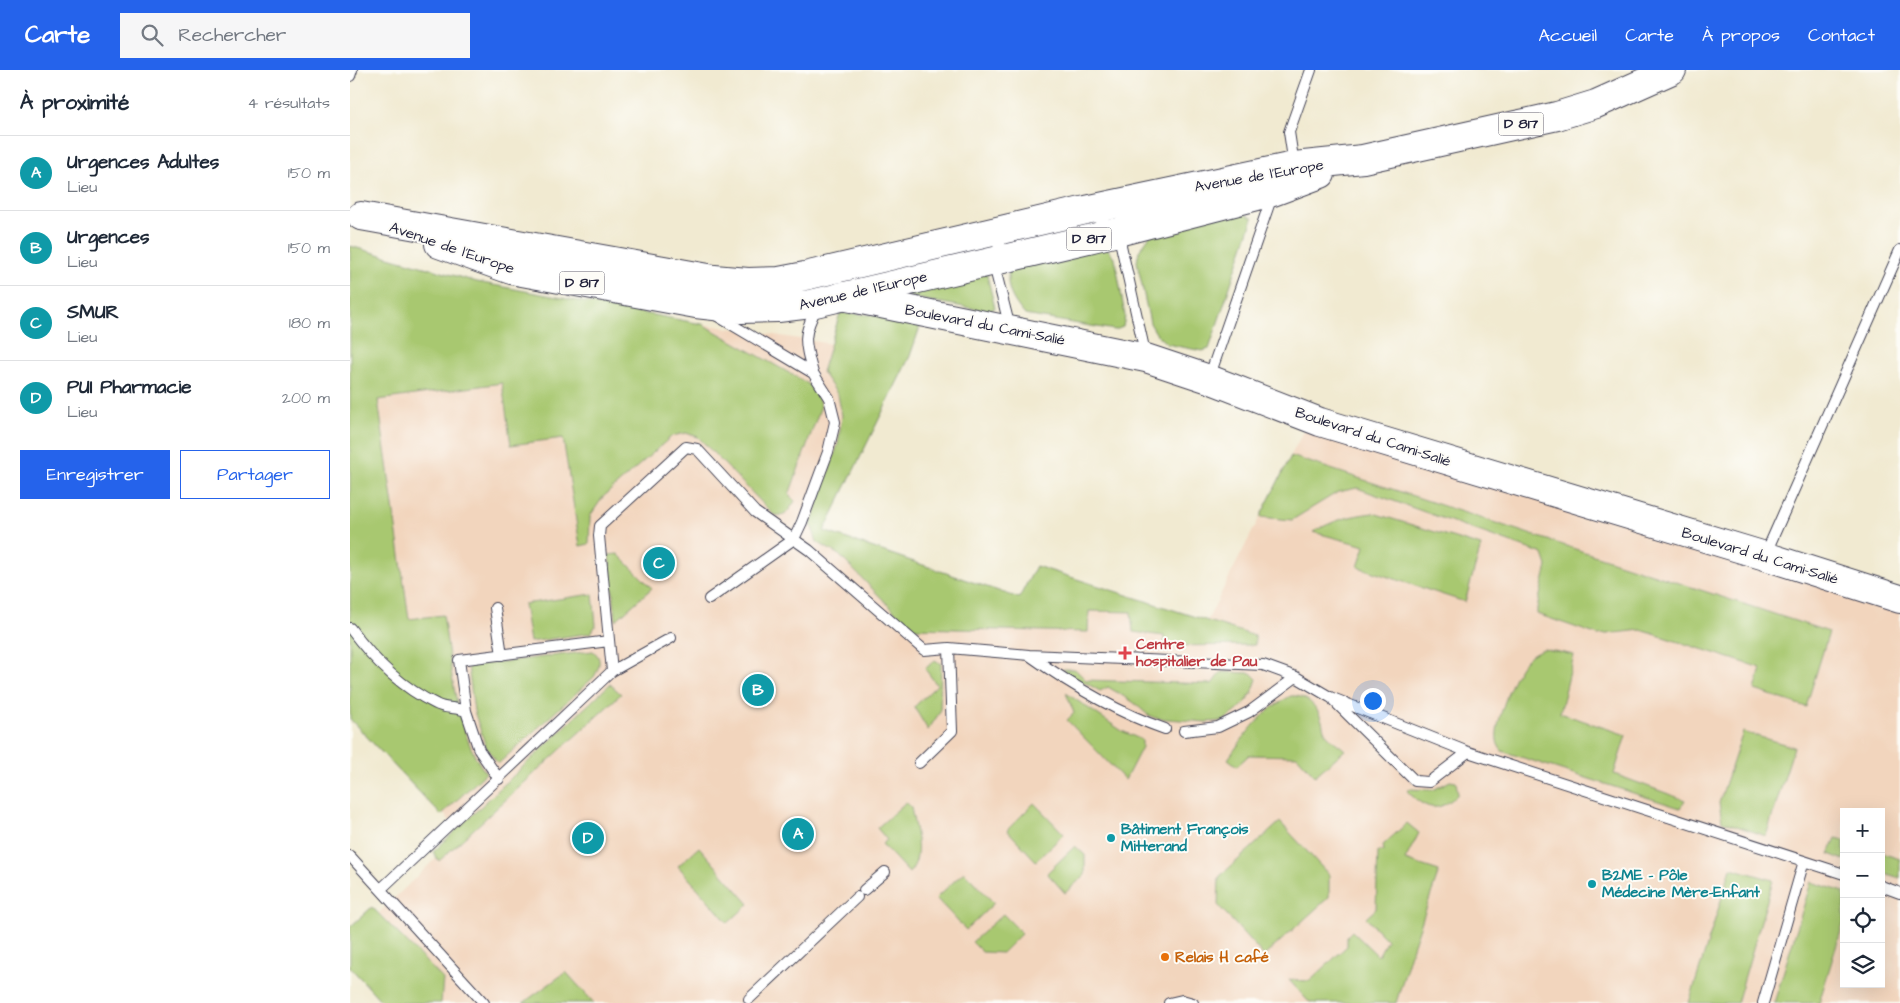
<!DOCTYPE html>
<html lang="fr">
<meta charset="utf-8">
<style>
:root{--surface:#fff;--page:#f6f6f7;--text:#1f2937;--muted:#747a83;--line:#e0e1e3;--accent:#2563eb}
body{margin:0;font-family:"Architects Daughter",sans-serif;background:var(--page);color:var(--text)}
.controls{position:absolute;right:15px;bottom:15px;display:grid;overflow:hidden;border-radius:0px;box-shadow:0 5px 20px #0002}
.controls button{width:45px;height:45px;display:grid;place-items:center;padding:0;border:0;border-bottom:1px solid var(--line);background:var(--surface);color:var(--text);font:25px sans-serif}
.you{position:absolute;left:1022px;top:630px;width:18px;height:18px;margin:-12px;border:4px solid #fff;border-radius:50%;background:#1a73e8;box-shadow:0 0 0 8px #1a73e833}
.badge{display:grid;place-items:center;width:32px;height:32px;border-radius:50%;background:var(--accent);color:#fff;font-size:16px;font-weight:700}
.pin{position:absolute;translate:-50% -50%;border:2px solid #fff;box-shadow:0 1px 5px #0006}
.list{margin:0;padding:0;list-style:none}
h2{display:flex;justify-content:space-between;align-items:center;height:65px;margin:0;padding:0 20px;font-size:21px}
h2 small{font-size:16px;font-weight:400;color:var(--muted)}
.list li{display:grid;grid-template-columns:32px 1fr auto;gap:15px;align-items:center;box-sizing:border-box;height:75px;padding:0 20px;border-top:1px solid var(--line)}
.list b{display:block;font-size:19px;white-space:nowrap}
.list p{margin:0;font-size:16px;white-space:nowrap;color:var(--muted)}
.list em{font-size:16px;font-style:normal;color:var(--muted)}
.actions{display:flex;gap:10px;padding:15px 20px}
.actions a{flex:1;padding:11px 0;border:1px solid var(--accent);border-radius:0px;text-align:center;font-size:18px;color:var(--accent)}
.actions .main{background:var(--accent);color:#fff}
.icon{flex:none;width:28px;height:28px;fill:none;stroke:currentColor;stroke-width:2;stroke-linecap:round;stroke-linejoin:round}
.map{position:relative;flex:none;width:1550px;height:933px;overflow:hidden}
header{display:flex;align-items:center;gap:30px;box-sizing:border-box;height:70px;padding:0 25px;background:var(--accent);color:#fff}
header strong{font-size:24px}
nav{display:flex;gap:28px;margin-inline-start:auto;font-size:18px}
.search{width:350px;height:45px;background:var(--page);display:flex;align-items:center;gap:12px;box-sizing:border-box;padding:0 18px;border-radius:0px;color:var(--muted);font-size:19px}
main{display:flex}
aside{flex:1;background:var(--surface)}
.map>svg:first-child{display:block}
</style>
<header>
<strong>Carte</strong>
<div class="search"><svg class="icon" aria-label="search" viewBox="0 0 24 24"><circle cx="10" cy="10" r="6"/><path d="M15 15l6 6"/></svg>Rechercher</div>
<nav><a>Accueil</a><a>Carte</a><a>À propos</a><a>Contact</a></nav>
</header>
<main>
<aside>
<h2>À proximité<small>4 résultats</small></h2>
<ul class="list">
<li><span class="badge" style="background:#0f9aa8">A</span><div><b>Urgences Adultes</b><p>Lieu</p></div><em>150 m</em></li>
<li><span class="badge" style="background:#0f9aa8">B</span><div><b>Urgences</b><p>Lieu</p></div><em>150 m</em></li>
<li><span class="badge" style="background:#0f9aa8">C</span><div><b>SMUR</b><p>Lieu</p></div><em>180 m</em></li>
<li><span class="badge" style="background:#0f9aa8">D</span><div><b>PUI Pharmacie</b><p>Lieu</p></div><em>200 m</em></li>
</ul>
<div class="actions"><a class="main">Enregistrer</a><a>Partager</a></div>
</aside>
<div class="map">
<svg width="1550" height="933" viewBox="0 0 1550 933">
<rect width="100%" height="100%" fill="#fdfcf7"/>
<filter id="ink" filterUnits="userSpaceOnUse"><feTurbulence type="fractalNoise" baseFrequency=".02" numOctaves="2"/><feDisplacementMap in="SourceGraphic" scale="10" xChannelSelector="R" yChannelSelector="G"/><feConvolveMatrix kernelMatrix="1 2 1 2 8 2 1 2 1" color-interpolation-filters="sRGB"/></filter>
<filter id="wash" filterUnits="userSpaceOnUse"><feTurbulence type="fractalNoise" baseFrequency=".0096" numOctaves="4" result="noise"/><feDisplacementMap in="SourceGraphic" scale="20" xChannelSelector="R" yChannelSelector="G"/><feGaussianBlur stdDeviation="1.12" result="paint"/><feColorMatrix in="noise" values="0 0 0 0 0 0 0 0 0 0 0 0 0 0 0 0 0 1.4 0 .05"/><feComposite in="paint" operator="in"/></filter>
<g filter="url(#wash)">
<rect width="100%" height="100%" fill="#f1ead1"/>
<path fill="#f2d5bd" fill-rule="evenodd" d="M0,176l127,36 225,42 208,32 -86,175 195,67 17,-32 171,55 101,-199 592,189v392h-1459l1,-24 -63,-66 81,-78 -110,-150zM1494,742h37v172h-37z"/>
<path fill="#a8c870" stroke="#657556" d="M885,140l18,8 -44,131 -7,2 -35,-7 -10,-9 -7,-12 -13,-61 2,-11 15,-21z
M754,175l11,13 10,58 -2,11 -8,3 -90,-15c-13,-15 -22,-30 -14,-50z
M0,176l127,36 225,42 105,59 10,12 4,11 -32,89 6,6c-6,9 -9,16 -21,14l-76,-78 -12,-4 -14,3 -69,61 -13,19 -1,28 -9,2 -17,-108 -52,7 -9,-62 -124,17 31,219 34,-4c8,48 12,119 43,158l-45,42 -91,-96z
M636,201l9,37 -3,1v3l-83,-15 -1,-7z
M490,243l83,5 -13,38 -86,175 195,67 17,-32 219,70v9l-91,1v-10l-31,-4 -2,-20 -42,-1 -1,21 -177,-4 -72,-73 -22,-13 -6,-18 27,-80 4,-28 -4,-21 -16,-23z
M941,386l538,176 -23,75 -51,-17 6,-22 -120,-38 -43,5 -61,-21v-6l10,-42 -4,-12 -186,-66 -19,4 -46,28 -32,-3z
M1023,443l108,33 -16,56 -107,-35 7,-21 -52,-14c21,-12 36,-16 60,-19z
M268,484l34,34 -36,32 -7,-65z
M243,524l3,31 -5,8 -61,9 -6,-38z
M1194,579l30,6 -14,58 66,22 -12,39 71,26 -5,8 -178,-57c-2,-3 -5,-7 -5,-11 -3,-15 17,-68 28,-79 5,-6 12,-10 19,-12z
M243,581c10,7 6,17 1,26l-96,87 -12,-17 -12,-36 -6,-45z
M585,590l6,4 -1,48 -12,18 -14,-23 23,-22 -12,-16z
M713,599h12l11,11 126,4 9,-12 30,1 6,6 -5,14 -7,10 -8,8 -14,10 -17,1 -51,-4 -7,-3 -15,-13 -25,-15 -8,4 -14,-8 -11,1z
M260,614l11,10 -182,167 -6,-9z
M716,623l56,38 20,9v7l-17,33 -58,-60 7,-7z
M941,626c16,-1 26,10 31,25 1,3 1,8 3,11 4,7 15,13 20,18l-30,26 -18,-20 -48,-1 -12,11 -9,-7c18,-25 34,-49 63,-63z
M1393,662l51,15 -28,89 -44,-15 -3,-18z
M1100,711l6,1 2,12c-20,20 -32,16 -51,-3l3,-2 23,1z
M556,732l5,5c3,20 14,49 -2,66l-27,-29 5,-4 -10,-12z
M684,733l30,31 -28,27 -29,-31z
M930,752l49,53v22l-65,59 -46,-51 1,-28z
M1057,753l12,10 -14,27 34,11 -27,79 -16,53h-82l-6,-2 -19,-21 21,1 37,-35v-10l5,-5 26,25 9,-16 -21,-22 10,-9 2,-58h6l-1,-6z
M1486,768l8,2v20l-15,-6z
M725,776l10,9v20l-20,18 -18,-20z
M349,777l50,57 -21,19 -50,-57z
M1531,783l19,6v19l-19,-6z
M1381,798l42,12 -36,123h-48z
M614,802l30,31 -28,27 -30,-32z
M1461,812l33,10v29l-25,82h-45z
M22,837l71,72 -2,24h-58l-33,-36v-40z
M653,844l19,19 -20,20 -20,-1 -10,-10z
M216,902l28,31h-71z"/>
</g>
<g filter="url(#ink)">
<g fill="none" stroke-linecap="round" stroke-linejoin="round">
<defs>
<path id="lane" d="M0,6l2,-6
M944,95l-5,-33 22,-62
M741,143l27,19 28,125
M655,161l-12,30 17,67
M463,303c-9,-32 -11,-38 5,-68
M859,308l63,-182
M1415,485l135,-305
M359,529l85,-60 8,-17 26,-70 7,-30 -6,-24 -16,-25 -99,-59
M145,538l7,47
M0,558c22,30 52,60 86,76 8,5 20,3 30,7
M679,585c42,30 87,57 136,74
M262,601l59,-33
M984,631l81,80 14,1 39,-30
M834,661l34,-4 31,-15 47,-35
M569,693l33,-32 -3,-83
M149,709l-20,-29 -13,-39 -7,-51 150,-19
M0,786l134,147
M1531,816l19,7
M31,819l231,-218 -13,-135 1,-10 86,-79 11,2 58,63 54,38 115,100 25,-2 80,7 234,10 33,12 34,20 138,55 376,122
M514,820l21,-18
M399,929l108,-102
M819,933l13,-3 11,3
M1413,933l41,-142"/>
<path id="secondary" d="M492,226l304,62 63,21 111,43 445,134 135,43"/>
<path id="primary" d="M11,146l353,63 34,3 31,-1 26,-5 281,-66 208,-44 69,-7 153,-34 41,-9 39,-12 76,-34
M89,174l72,26 185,34 45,5 37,-1 33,-4 307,-72 155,-40 48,-18"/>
</defs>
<use href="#lane" stroke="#414052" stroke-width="12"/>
<use href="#secondary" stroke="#414052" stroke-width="30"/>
<use href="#primary" stroke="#414052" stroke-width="30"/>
<use href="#lane" stroke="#fff" stroke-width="10"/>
<use href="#secondary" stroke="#fff" stroke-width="28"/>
<use href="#primary" stroke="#fff" stroke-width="28"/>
</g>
</g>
<path fill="#e0444e" stroke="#fdfcf7" stroke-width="2" d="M772.5 575.5h5v5h5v5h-5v5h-5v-5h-5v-5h5z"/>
<g fill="#0f9aa8" stroke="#fdfcf7" stroke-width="2">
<circle cx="761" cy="768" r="5"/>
<circle cx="1242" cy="814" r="5"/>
</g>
<circle fill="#e8710a" stroke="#fdfcf7" stroke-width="2" cx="815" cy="887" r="5"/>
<g text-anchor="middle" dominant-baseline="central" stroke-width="4" stroke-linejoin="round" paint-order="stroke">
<g fill="#fdfcf7" stroke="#646373" stroke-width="1">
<rect x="1148.5" y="42.5" width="45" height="23" rx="4"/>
<rect x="716.5" y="157.5" width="45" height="23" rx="4"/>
<rect x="209.5" y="201.5" width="45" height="23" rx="4"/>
</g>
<g font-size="14" font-weight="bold" fill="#22223b">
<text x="1171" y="54">D 817</text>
<text x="739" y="169">D 817</text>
<text x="232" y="213">D 817</text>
</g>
<g font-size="15" fill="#22223b" stroke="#fdfcf7">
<text transform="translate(909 106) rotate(-10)">Avenue de l'Europe</text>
<text transform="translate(102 178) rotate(19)">Avenue de l'Europe</text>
<text transform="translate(513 221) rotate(-13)">Avenue de l'Europe</text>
<text transform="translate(635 255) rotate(11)">Boulevard du Cami-Salié</text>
<text transform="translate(1023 367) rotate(18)">Boulevard du Cami-Salié</text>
<text transform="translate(1410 486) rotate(17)">Boulevard du Cami-Salié</text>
</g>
<g font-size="15" font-weight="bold" fill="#be3a42" stroke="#fdfcf7" text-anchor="start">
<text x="786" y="574">Centre<tspan x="786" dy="17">hospitalier de Pau</tspan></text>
</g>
<g font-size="15" font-weight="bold" fill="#0d838f" stroke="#fdfcf7" text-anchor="start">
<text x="771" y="759">Bâtiment François<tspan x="771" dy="17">Mitterand</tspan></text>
<text x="1252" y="805">B2ME - Pôle<tspan x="1252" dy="17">Médecine Mère-Enfant</tspan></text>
</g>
<g font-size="15" font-weight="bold" fill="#c56008" stroke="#fdfcf7" text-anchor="start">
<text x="825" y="887">Relais H café</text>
</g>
</g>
</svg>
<div class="controls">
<button>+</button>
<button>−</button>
<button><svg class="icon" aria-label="locate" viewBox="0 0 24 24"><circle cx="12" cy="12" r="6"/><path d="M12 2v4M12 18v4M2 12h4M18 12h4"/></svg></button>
<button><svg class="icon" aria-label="layers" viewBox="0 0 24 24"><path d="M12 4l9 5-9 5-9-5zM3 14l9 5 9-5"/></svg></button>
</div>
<div class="you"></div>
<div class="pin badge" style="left:448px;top:764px;background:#0f9aa8">A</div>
<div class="pin badge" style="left:408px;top:620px;background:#0f9aa8">B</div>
<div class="pin badge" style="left:309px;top:493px;background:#0f9aa8">C</div>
<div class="pin badge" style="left:238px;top:768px;background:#0f9aa8">D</div>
</div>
</main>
